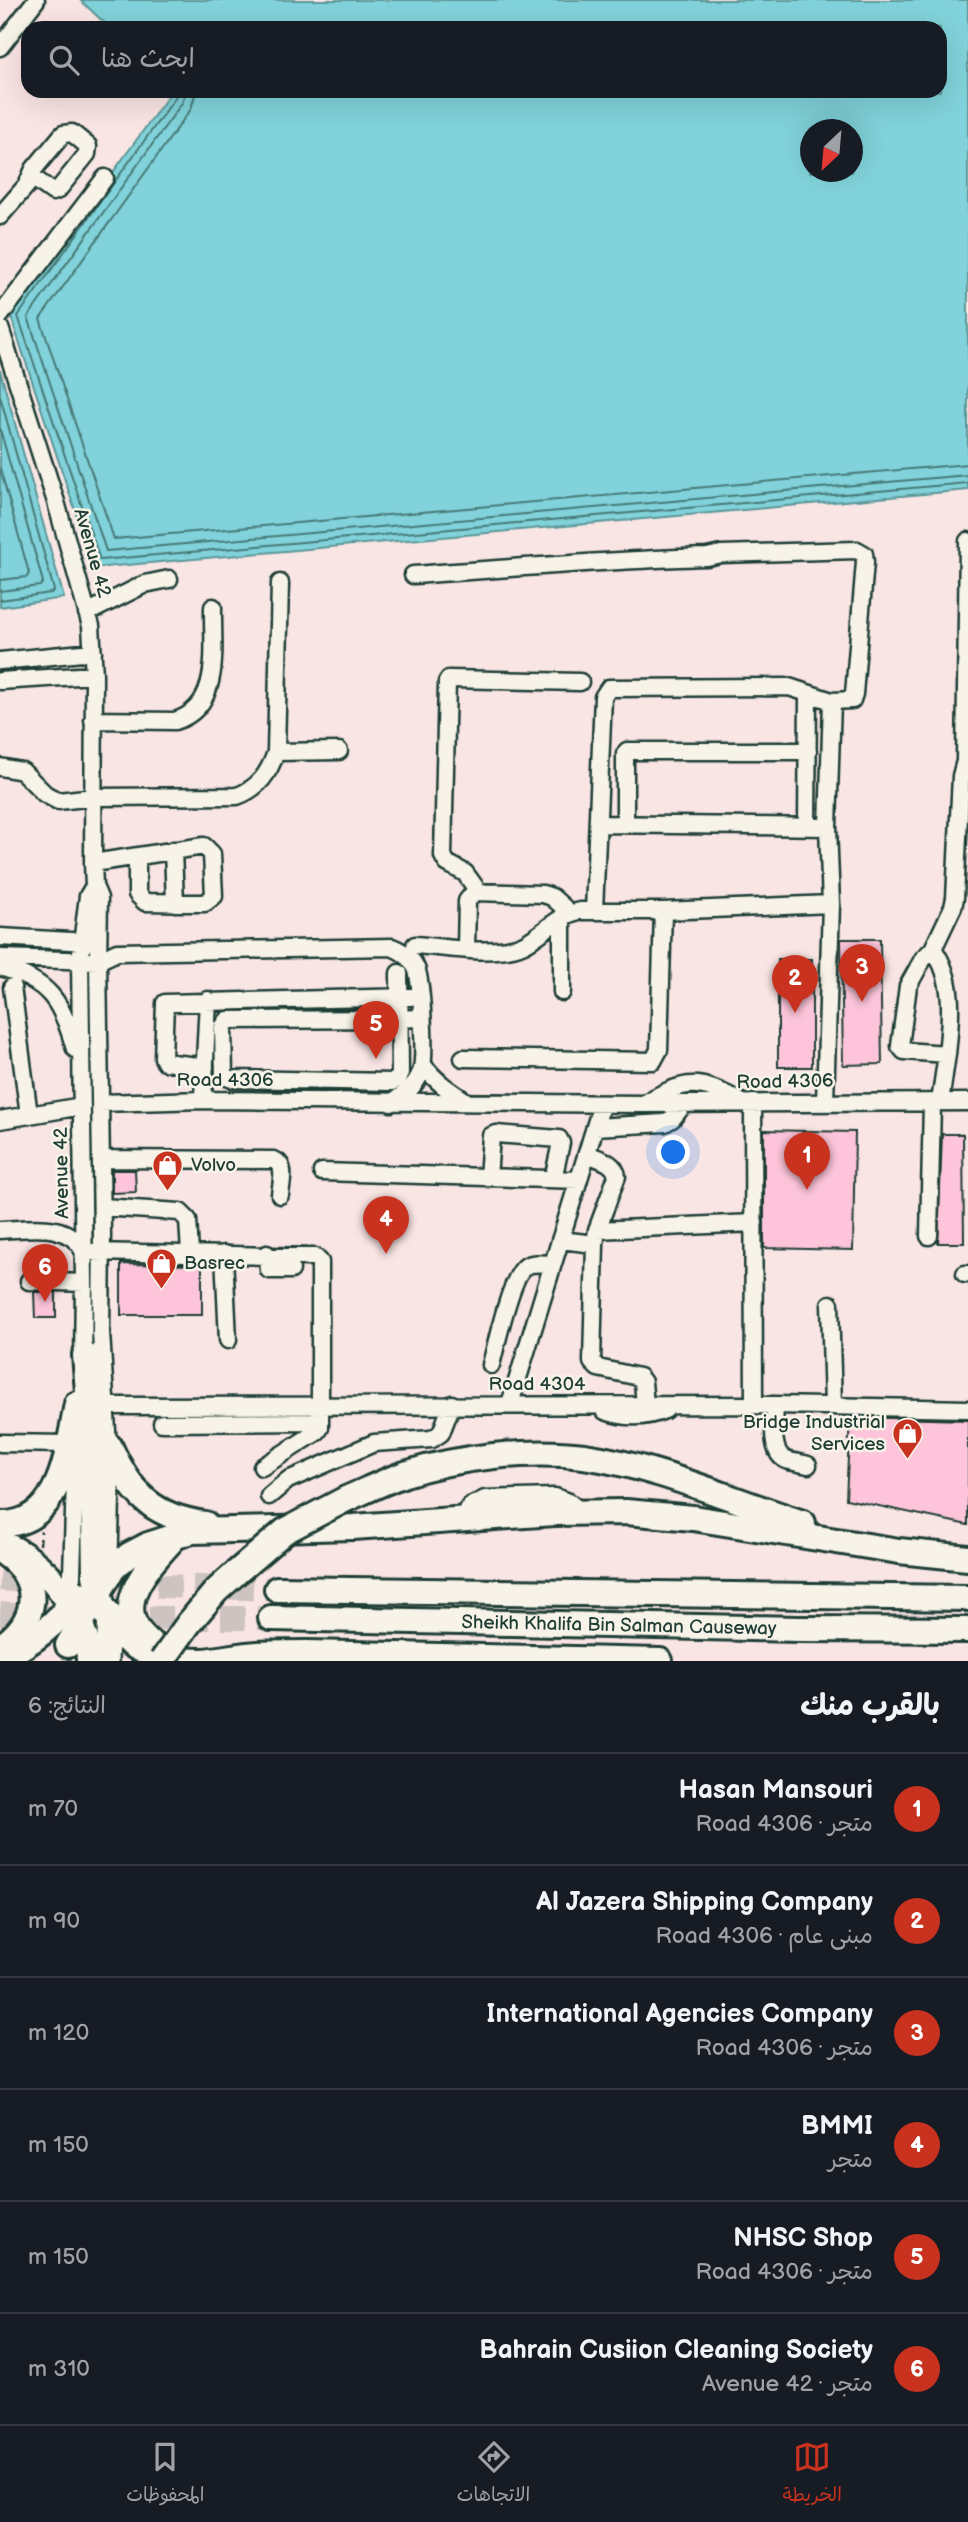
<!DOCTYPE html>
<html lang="ar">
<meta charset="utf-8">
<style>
:root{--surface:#171b24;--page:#242831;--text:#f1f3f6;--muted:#9ea1a6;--line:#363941;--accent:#c8321e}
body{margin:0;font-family:"Balsamiq Sans","Playpen Sans Arabic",sans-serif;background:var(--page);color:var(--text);direction:rtl}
.compass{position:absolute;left:800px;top:119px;width:63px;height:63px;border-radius:50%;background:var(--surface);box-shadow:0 7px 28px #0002;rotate:206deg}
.you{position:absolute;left:674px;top:1153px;width:24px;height:24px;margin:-18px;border:5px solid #fff;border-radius:50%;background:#1a73e8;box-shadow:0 0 0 10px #1a73e833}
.badge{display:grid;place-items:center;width:46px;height:46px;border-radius:50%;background:var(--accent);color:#fff;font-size:23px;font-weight:700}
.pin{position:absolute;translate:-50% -58px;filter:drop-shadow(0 2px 4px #0008)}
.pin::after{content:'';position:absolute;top:37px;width:24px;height:21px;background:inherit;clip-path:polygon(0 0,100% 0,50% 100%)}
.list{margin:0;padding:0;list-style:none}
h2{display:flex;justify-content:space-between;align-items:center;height:91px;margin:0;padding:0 28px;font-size:30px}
h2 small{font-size:23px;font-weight:400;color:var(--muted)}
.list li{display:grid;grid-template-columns:46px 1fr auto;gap:21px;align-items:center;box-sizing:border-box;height:112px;padding:0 28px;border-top:2px solid var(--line)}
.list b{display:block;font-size:26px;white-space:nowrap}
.list p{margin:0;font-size:23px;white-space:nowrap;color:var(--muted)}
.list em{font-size:23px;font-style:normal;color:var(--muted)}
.icon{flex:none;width:38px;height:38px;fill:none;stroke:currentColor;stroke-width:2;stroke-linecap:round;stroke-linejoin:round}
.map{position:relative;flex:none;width:968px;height:1661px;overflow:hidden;direction:ltr}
.search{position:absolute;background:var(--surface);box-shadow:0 7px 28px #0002;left:21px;right:21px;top:21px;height:77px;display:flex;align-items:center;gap:18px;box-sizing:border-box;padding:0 24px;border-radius:21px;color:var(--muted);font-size:26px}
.sheet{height:763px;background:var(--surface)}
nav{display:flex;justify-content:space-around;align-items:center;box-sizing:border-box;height:98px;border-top:2px solid var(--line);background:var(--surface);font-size:19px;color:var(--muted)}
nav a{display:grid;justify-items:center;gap:4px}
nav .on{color:var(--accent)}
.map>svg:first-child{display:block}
</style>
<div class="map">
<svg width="968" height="1661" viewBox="0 0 968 1661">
<rect width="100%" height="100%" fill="#f9e5e4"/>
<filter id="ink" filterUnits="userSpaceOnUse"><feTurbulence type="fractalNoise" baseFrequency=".0143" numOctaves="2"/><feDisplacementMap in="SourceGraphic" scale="14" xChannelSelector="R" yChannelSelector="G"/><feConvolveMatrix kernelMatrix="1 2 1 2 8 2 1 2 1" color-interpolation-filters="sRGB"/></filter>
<g filter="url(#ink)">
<path fill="#81d2da" stroke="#5a9698" stroke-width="2" fill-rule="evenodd" d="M80,0h888v490l-874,78 -84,-254 162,-223h768v-63h-830zM810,130h42v42h-42z
M0,370l64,228 -64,9z"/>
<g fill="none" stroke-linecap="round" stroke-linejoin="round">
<path stroke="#467976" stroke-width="2" d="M177,91l-2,7 -157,218 82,244 868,-77
M186,91l-4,12 -154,214 78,234 862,-76
M196,91l-5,18 -151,210 74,220 854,-75
M0,396l54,194 -3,3 -51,7
M0,429l43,153 -3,4 -40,5
M0,468l29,105 -2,4 -27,3"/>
</g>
<path fill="#fec5da" stroke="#1f3d34" stroke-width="2" d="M841,939h39l2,125 -39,1z
M778,959h34v108h-34z
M764,1130l91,2 -2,118 -89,-2z
M942,1134h21l1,109h-26z
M112,1170h23l1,22 -24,1z
M121,1264l81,1v50h-81z
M34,1292h22v26h-21z
M850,1417l118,3v105l-122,-26z"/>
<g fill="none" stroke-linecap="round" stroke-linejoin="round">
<path stroke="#cdc3c1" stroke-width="24" stroke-dasharray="24 12" stroke-linecap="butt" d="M0,1579l45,3
M85,1584l192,5
M0,1614l48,3
M113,1618h158"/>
<defs>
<path id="minor" d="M0,47l36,-47
M0,216l27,-31 7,-16 29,-35 9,-1 16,13 -1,8 -29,36 -5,2 -21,-15
M0,316l105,-138
M0,328l56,174 35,124 3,49 -1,188 1,23 5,12 -1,63 4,273 -1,98 10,165 -2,79
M413,575c98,-7 196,-15 294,-18l14,-3 136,-4 7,4 1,8 -11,132 -2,6 -20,1 -4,126 3,77 -6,198
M87,613l58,-29 24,-5
M0,661l93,-9
M0,681l94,-6
M93,720l82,1c48,-15 37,-74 38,-114
M276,752l63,-1
M0,767l22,4 23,23 13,7 36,-4 143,-1c22,-8 32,-23 39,-44l4,-169
M598,824l230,3
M625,824v-70l2,-3h181
M807,826l1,-132
M173,850l2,53
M93,863l111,-17 8,8 2,42 -9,7 -60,-1 -8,-8v-36
M478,891l-13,-18 -18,-10 -4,-7 4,-174 2,-3 131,3
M594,911l9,-214 6,-9 180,-1 43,14
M0,937l88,5
M415,945c30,2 82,12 109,-1 19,-10 34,-29 56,-33h83l168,-7
M466,948l1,-47 7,-9 69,2 9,3 18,16
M933,949c22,30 18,69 14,105l-43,-3 -4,-5 8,-60 15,-27 10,-10 20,-42 2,-9 6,-122 4,-15 3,-220
M0,958l98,3 19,-9 275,-5c10,4 19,10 24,21 6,15 10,90 5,104 -6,15 -17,23 -30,31
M0,967c50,14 62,35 75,82
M399,973l1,100 -2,6 -6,3 -160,-3 -8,-3 -1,-49 5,-7 163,-1 31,-1
M12,987l17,128
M562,992v-75
M463,1058l190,3 6,-11 4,-139
M423,1065c13,17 27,26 44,37
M205,1067l-40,-5 -2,-4 2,-55 246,-6
M203,1100l5,-100
M940,1102l7,-48
M101,1103l102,-3 441,4 324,-2
M645,1103c42,-24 53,-24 96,-1
M753,1103l1,302
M0,1120l82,-14
M595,1127l70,-4 7,-4 12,-15
M587,1154c12,5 28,8 30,22l-20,54 -2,14 -3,118 6,6 41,9 4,5 2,23
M101,1159l173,1c13,5 7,23 6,35
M322,1172l257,8
M488,1178l3,-42 5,-2 63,5 2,4 -8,36
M102,1207l78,5 8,8 2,33
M0,1230c30,-1 68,-10 84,22
M597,1230l157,-7
M929,1236l3,-133
M560,1240l35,4
M93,1252l222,5 5,5v166l-3,4 -55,35
M224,1254l4,86
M267,1254l2,16h22
M965,1274h3
M29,1281l55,2
M830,1304l3,102
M83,1364l1,-81 -4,-323 8,-64 6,-10
M491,1365c5,-19 20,-90 35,-99 7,-4 19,-2 27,-2
M510,1404l92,-300
M775,1405c0,15 -6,47 11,55 6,2 15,3 22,5
M107,1406l668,-1 193,4
M605,1411c20,7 41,7 60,-1
M162,1423l158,-1
M0,1443l69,1
M269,1496l19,-16 86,-37 58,-4 9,-6 11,-29
M461,1519l9,-13 15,-7 70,-2 14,5 12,10
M71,1605l5,-156"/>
<path id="major" d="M107,1661l2,-50"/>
<g id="highway">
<path d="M85,1355l8,98 2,122c10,65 44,86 109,86 18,-2 36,-6 54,-7 16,-1 33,-1 49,-1l353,8"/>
<path d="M110,1447c21,47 43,70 95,77"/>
<path d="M346,1499c19,-8 39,-18 59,-25 53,-17 124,-25 179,-18 75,11 147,44 219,67"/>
<path d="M0,1524c62,2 68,-76 77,-120"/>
<path d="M0,1543c43,14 89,73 89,118"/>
<path d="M277,1589l691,9"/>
<path id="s1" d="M271,1618l527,11 170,1"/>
<path d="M68,1645l46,-78 15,-12 19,-10 44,-14 161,-4 202,-14 71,-1 67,6 206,33 69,7"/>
<path d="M0,1647c37,-24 45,-65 5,-93"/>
<path d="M159,1649c-55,-35 -17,-76 14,-110"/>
<path d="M0,1659c35,-17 55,-35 80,-65"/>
</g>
</defs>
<use href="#minor" stroke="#1f3d34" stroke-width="21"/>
<use href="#major" stroke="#1f3d34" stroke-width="26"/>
<use href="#highway" stroke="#1f3d34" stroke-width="30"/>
<path stroke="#1f3d34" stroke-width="2.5" stroke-dasharray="7 5" stroke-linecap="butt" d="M40,1545l1,-14"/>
<use href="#minor" stroke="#f7f3e8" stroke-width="16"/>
<use href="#major" stroke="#f7f3e8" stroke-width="21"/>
<use href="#highway" stroke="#f7f3e8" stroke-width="24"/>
<defs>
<path id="highway-bridge" d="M162,1661l27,-38 27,-32 21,-19 48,-41 61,-32"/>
</defs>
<use href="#highway-bridge" stroke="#1f3d34" stroke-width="30" stroke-linecap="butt"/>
<use href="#highway-bridge" stroke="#f7f3e8" stroke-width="24"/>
</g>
</g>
<defs>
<symbol id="shop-pin" viewBox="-11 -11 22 30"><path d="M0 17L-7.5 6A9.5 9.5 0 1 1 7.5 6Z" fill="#c8321e" stroke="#f7f3e8"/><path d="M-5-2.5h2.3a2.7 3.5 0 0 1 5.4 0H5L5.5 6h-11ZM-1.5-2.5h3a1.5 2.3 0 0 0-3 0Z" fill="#fff"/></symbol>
</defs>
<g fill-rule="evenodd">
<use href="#shop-pin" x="150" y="1148" width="35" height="47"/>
<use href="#shop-pin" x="144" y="1246" width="35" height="47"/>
<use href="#shop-pin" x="890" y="1416" width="35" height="47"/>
</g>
<g text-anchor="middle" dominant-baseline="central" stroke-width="5" stroke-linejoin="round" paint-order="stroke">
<g font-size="19" fill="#1f3d34" stroke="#f7f3e8">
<text transform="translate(92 553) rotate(74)">Avenue 42</text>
<text x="225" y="1080">Road 4306</text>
<text transform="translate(785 1082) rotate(-1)">Road 4306</text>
<text transform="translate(62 1173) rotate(-91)">Avenue 42</text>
<text x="537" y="1384">Road 4304</text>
<text stroke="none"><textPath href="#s1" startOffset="348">Sheikh Khalifa Bin Salman Causeway</textPath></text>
</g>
<g font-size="19" fill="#1f3d34" stroke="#f7f3e8" text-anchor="start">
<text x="191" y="1165">Volvo</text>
<text x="184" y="1263">Basrec</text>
<text x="885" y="1422" text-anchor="end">Bridge Industrial<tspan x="885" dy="22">Services</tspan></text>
</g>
</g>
</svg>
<svg class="compass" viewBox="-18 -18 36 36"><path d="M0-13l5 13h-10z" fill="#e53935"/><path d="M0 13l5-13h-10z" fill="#9ea1a6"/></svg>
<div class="you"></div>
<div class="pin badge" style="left:807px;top:1190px">1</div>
<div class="pin badge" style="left:795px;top:1013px">2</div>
<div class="pin badge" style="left:862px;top:1002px">3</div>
<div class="pin badge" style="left:386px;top:1254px">4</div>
<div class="pin badge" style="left:376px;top:1059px">5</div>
<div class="pin badge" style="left:45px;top:1302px">6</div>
<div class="search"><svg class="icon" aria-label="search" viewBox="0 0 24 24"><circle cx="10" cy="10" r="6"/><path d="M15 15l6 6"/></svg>ابحث هنا</div>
</div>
<section class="sheet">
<h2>بالقرب منك<small>النتائج: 6</small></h2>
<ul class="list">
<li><span class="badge">1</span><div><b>Hasan Mansouri</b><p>متجر · Road 4306</p></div><em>70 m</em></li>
<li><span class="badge">2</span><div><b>Al Jazera Shipping Company</b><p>مبنى عام · Road 4306</p></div><em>90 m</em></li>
<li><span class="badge">3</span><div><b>International Agencies Company</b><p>متجر · Road 4306</p></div><em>120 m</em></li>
<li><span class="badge">4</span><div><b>BMMI</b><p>متجر</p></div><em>150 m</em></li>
<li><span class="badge">5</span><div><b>NHSC Shop</b><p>متجر · Road 4306</p></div><em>150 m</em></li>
<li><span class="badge">6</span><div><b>Bahrain Cusiion Cleaning Society</b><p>متجر · Avenue 42</p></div><em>310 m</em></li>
</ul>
</section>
<nav>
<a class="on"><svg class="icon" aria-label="map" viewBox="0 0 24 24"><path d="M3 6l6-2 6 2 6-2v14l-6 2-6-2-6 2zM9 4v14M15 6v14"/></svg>الخريطة</a>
<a><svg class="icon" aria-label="directions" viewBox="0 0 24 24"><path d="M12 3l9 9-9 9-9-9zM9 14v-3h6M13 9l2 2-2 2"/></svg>الاتجاهات</a>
<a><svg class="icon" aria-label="saved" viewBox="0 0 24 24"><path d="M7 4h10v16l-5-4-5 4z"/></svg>المحفوظات</a>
</nav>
